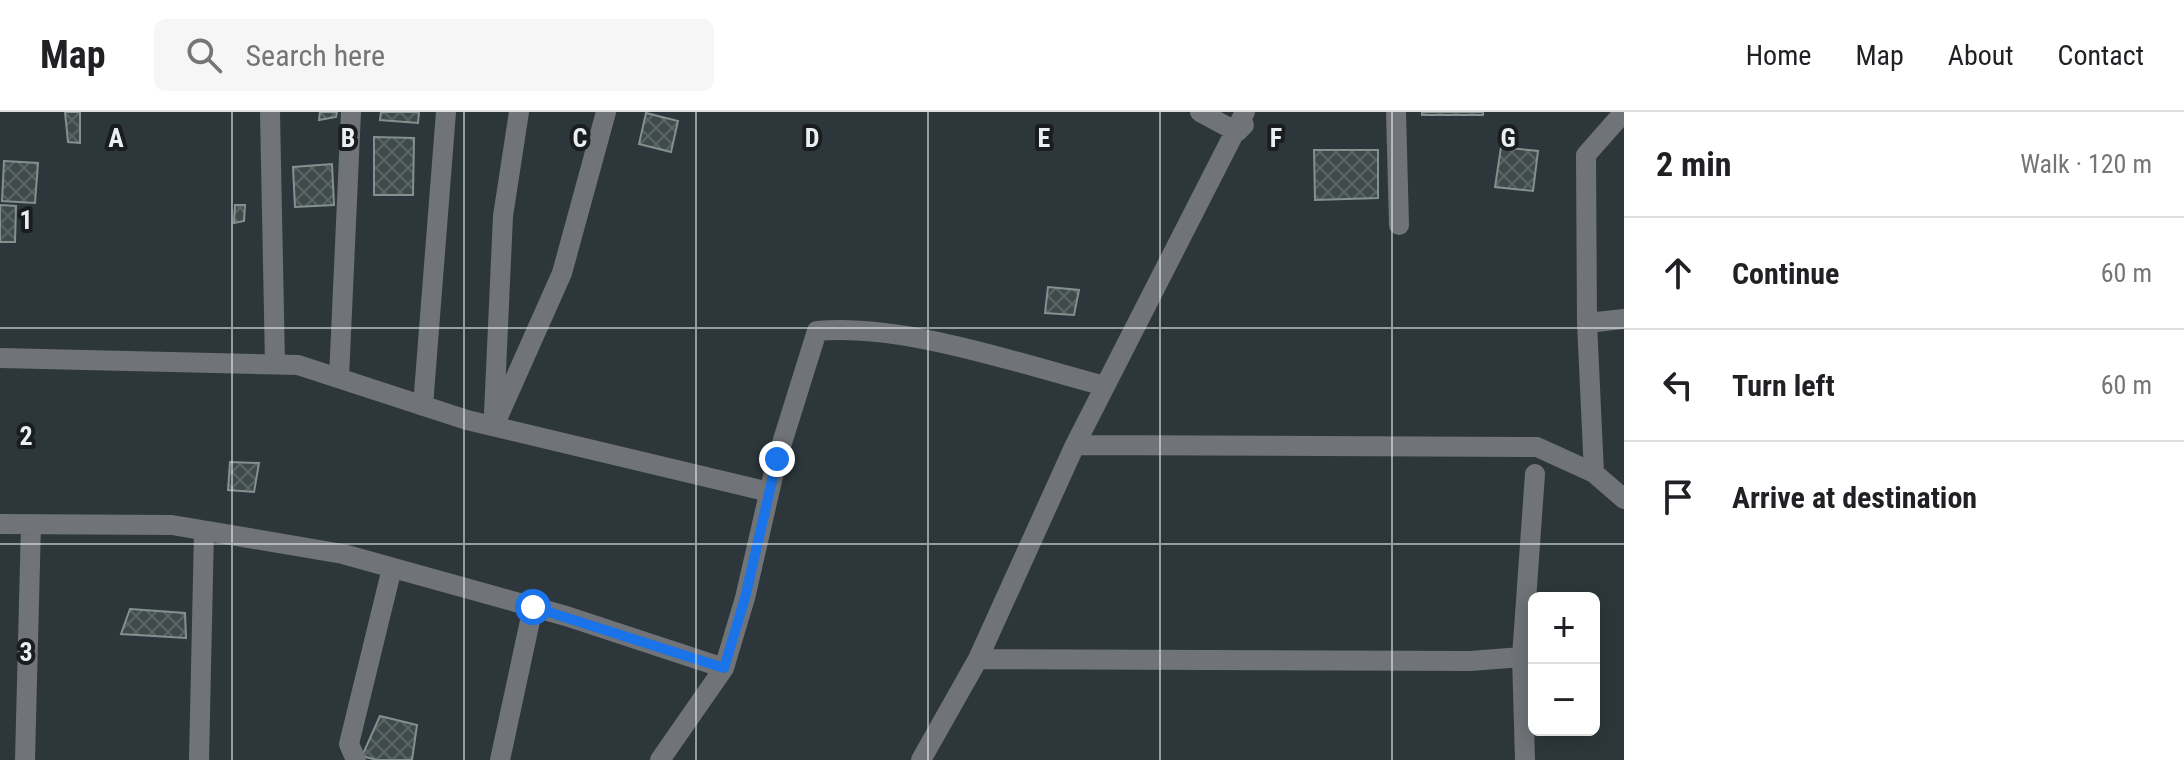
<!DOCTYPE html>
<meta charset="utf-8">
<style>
:root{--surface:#fff;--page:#f6f6f6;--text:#202124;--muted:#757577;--line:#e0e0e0}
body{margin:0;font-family:"Roboto Condensed",sans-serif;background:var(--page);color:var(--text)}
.controls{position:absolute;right:24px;bottom:24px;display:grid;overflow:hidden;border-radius:12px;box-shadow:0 4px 20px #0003}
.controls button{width:72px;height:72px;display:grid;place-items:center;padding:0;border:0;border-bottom:2px solid var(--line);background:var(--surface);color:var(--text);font:40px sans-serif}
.stop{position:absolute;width:24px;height:24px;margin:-18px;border:6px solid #1a73e8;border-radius:50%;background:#fff}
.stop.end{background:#1a73e8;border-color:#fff;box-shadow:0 2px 8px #0008}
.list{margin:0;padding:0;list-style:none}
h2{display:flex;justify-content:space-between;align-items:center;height:104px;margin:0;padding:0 32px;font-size:34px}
h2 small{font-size:26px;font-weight:400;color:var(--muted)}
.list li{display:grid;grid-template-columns:52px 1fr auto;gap:24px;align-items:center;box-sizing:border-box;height:112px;padding:0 32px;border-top:2px solid var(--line)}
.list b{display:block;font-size:30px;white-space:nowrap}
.list em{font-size:26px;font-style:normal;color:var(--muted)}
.icon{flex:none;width:44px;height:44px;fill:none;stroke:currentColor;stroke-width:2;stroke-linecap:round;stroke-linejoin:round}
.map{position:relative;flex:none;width:1624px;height:648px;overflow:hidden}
header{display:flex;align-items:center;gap:48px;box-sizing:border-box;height:112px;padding:0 40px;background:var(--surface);border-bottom:2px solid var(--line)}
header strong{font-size:38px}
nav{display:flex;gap:44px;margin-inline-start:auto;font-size:28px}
.search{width:560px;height:72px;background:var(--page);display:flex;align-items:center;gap:20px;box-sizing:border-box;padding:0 28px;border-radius:12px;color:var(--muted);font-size:30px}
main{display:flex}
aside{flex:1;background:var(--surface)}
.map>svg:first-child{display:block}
</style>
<header>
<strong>Map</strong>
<div class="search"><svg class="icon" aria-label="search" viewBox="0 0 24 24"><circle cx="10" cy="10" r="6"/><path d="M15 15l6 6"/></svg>Search here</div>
<nav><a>Home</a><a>Map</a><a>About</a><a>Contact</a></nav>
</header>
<main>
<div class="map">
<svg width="1624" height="648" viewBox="0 0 1624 648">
<defs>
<pattern id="building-cross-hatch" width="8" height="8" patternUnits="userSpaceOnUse" patternTransform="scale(2)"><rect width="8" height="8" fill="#3f4b4a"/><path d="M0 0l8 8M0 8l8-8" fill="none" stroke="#5b6565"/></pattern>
</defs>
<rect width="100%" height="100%" fill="#2d373b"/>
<path fill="url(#building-cross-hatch)" stroke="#83908f" stroke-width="2" d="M65,0h15v31l-12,-1z
M320,0h17l-1,5 -17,3z
M381,0h38l-1,11 -38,-3z
M1422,0h61v3h-61z
M646,1l32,8 -7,31 -32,-8z
M374,25l40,1 -1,57h-39z
M1501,35l37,4 -5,40 -38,-4z
M1314,38h64v48l-63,2z
M4,49l34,2 -3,40 -33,-2z
M332,52l2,41 -39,2 -2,-40z
M0,93l16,1 -1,36h-15z
M235,93h10l-1,16 -10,2z
M1048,175l31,3 -5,25 -29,-2z
M230,350l29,1 -5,29 -26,-2z
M130,497l55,4 1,25 -65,-4z
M380,604l37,9 -5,35h-35l-15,-4z"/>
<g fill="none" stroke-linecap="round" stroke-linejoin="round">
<path stroke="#707377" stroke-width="20" d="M270,0l5,252
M1200,0l37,20 7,-7
M1396,0l3,113
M1624,0l-38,43 1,168 37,-4
M1587,211l7,150 30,26
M0,246l298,7 169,55 302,72
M339,266l12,-266
M423,294l23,-294
M494,302l9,-198 16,-104
M494,314l68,-153 44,-161
M1075,333l462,2 57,26
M0,412l172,1 171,29 223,62 158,52
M1522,545l13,-183
M978,547l492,2 52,-4 3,103
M25,648l6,-236
M199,648l5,-229
M356,648l-7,-16 43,-176
M500,648l33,-153
M660,648l64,-92 21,-70 32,-139 40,-128c86,-8 203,33 288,55
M921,648l57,-101 97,-214 170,-333"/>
</g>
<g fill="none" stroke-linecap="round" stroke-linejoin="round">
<path stroke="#1a73e8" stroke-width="10" d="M533,495l191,61 21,-70 32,-139"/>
</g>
<path fill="none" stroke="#eaf0f2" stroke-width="2" stroke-opacity="0.55" d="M232,0v648M464,0v648M696,0v648M928,0v648M1160,0v648M1392,0v648M0,216h1624M0,432h1624"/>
<g font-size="26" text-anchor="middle" font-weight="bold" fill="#eaf0f2" stroke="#191d1f" stroke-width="8" stroke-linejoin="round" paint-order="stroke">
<text x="116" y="35">A</text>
<text x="348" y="35">B</text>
<text x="580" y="35">C</text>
<text x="812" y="35">D</text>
<text x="1044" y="35">E</text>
<text x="1276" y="35">F</text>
<text x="1508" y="35">G</text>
<text x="26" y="117">1</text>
<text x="26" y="333">2</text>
<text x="26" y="549">3</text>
</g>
</svg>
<div class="controls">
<button>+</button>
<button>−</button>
</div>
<div class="stop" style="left:533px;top:495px"></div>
<div class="stop end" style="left:777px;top:347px"></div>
</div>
<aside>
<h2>2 min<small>Walk · 120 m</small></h2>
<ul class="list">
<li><svg class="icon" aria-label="ahead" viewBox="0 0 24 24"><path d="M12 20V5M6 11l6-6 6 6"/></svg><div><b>Continue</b></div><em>60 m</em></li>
<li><svg class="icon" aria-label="left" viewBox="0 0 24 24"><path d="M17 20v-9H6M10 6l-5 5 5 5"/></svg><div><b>Turn left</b></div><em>60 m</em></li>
<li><svg class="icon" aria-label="arrive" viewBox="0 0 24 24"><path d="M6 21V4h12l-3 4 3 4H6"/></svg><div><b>Arrive at destination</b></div></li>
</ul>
</aside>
</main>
